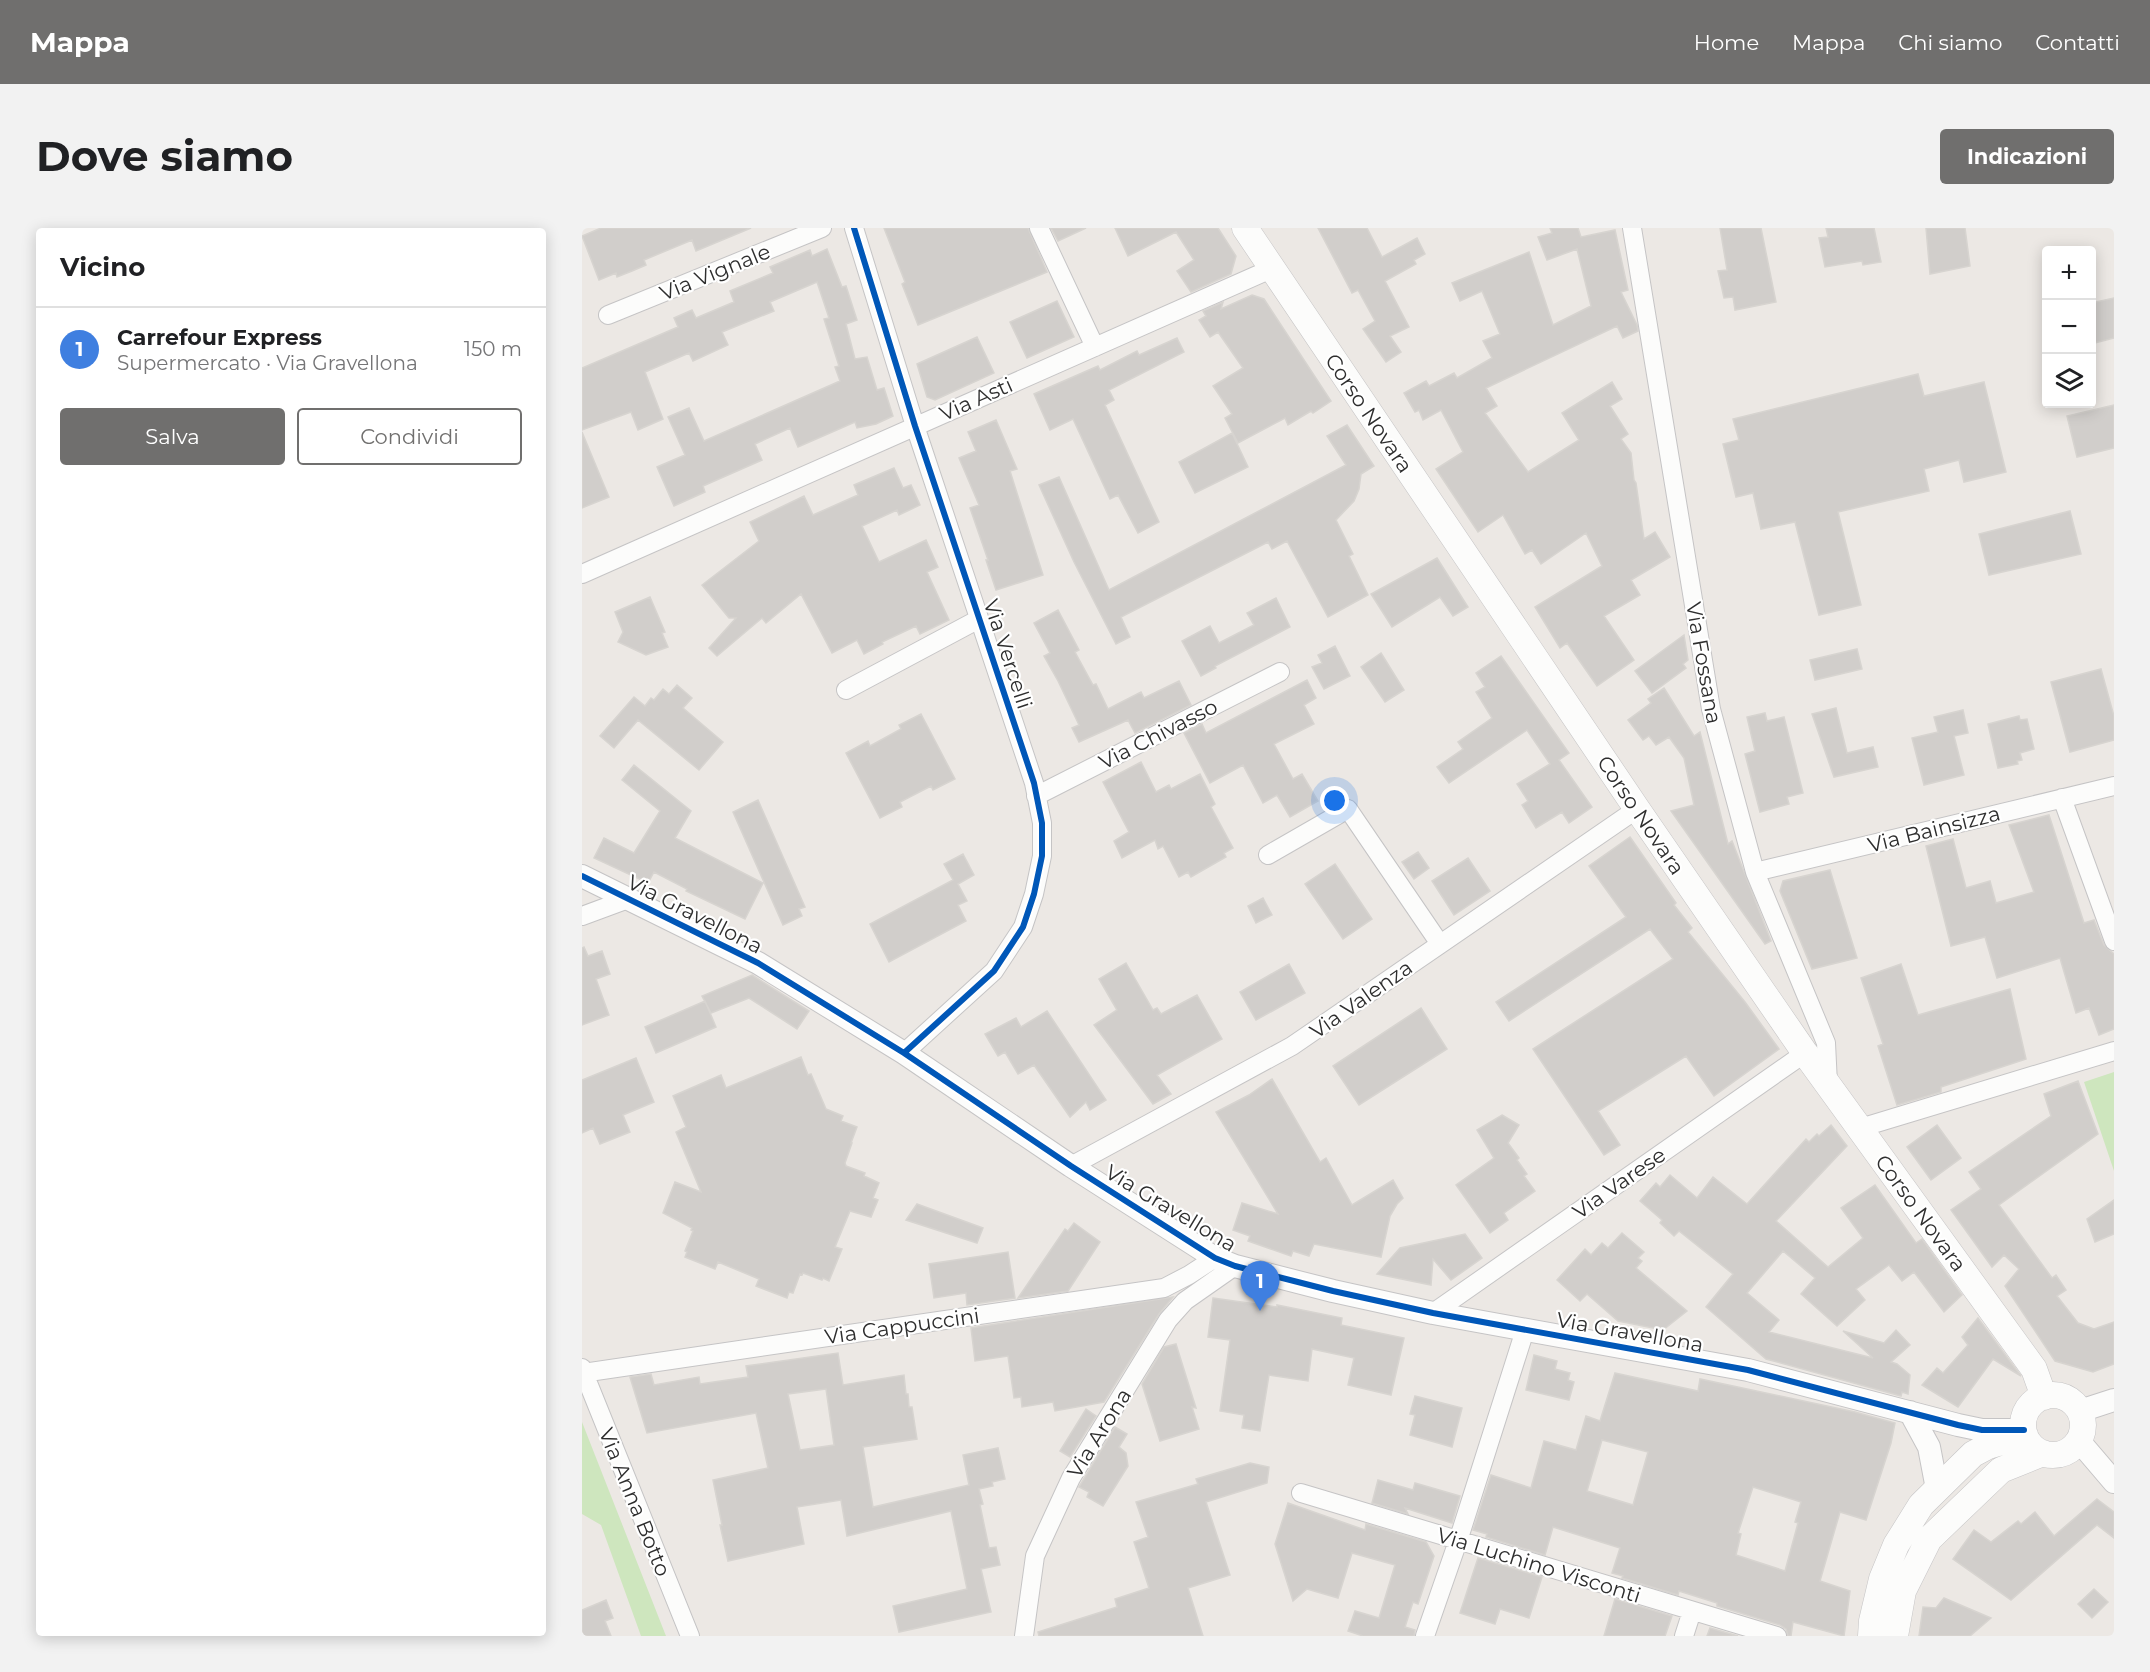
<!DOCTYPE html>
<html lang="it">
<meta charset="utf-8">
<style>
:root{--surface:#fff;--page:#f2f2f2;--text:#202124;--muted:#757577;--line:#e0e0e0;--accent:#706f6e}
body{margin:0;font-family:Montserrat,sans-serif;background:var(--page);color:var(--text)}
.controls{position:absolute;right:18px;top:18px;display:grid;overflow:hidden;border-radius:6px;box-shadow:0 3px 15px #0003}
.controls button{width:54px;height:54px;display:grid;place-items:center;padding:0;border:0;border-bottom:2px solid var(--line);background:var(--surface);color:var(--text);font:30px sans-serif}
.you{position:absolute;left:753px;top:573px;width:21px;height:21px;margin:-15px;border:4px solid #fff;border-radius:50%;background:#1a73e8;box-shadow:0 0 0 9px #1a73e833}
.badge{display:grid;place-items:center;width:39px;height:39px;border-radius:50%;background:var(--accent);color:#fff;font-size:20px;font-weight:700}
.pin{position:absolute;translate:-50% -50px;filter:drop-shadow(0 2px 3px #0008)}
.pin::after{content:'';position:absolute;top:32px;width:21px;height:18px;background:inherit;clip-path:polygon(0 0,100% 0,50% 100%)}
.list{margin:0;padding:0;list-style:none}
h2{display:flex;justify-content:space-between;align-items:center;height:78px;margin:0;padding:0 24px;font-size:26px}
h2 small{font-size:20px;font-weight:400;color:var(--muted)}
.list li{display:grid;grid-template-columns:39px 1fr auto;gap:18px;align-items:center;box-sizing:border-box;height:84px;padding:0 24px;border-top:2px solid var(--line)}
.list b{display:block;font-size:22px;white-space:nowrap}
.list p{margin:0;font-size:20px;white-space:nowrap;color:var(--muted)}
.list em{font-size:20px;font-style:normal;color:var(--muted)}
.actions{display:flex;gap:12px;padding:18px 24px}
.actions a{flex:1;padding:14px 0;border:2px solid var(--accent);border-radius:6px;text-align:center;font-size:21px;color:var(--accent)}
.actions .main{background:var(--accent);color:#fff}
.icon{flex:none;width:33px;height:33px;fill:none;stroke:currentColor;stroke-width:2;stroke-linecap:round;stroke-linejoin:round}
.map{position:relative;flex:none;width:1532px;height:1408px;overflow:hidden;border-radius:6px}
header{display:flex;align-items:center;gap:36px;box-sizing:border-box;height:84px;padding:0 30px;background:var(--accent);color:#fff}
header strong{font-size:28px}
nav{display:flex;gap:33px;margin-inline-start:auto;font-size:21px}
.intro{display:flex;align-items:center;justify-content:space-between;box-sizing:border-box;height:144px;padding:0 36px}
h1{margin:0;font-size:42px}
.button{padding:15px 27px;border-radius:6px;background:var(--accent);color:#fff;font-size:21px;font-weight:700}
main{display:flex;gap:36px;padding:0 36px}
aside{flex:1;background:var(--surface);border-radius:6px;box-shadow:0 3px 15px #0003}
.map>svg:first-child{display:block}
</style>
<header>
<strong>Mappa</strong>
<nav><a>Home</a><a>Mappa</a><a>Chi siamo</a><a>Contatti</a></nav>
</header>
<div class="intro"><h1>Dove siamo</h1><a class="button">Indicazioni</a></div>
<main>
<aside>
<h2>Vicino<small></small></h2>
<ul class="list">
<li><span class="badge" style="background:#3f7fe0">1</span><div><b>Carrefour Express</b><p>Supermercato · Via Gravellona</p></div><em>150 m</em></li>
</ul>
<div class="actions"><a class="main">Salva</a><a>Condividi</a></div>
</aside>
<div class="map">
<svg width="1532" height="1408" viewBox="0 0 1532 1408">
<rect width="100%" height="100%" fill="#ece8e4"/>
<path fill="#cee6be" d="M1532,844v99l-30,-89z
M0,1194l84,214h-25l-40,-111 -19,-11z"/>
<path fill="#d1cecb" stroke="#d7d4d0" stroke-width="1.5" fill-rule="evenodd" d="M19,0h150l-55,23 -4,-11 -48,20 2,5 -14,6 -15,6 -1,-4 -17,7 -17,-44z
M302,0h144l19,44 -129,53 -16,-41 3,-2z
M469,0h35l-28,13z
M533,0h103l18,28 -5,18 -40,18 -14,-21 17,-11 -18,-28 -48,24z
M736,0h49l15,29 35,-19 8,16 -11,6 2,4 -31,17 24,46 -19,9 11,16 -15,10 -23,-33 12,-8 -17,-31 -6,3z
M968,0h28l3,9 34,-7 13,60 -7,2 16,33 1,6 -15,7 -6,-12 -131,62 11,18 -12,7 43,59 51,-32 -17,-27 50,-31 10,17 -12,7 18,28 -7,5 10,14 3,27 2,3 8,56 11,-7 15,25 -39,23 9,15 -36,21 30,44 -37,26 -30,-43 -7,5 -25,-41 67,-41 -16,-33 -45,31 -9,-14 -7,4 -22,-39 -25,17 -42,-63 27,-17 -22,-42 -18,10 -4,-10 -4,2 -11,-19 22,-12 3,5 25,-13 3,5 35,-20 -9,-17 17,-7 -18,-43 -22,10 -8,-18 77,-31 24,73 38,-19 -14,-57 -30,11 -9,-23 14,-4z
M1138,0h41l15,74 -41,8 -2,-13 -9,1 -6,-27 9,-1z
M1244,0h48l7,34 -18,3 -1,-4 -37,6 -6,-29 9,-1z
M1344,0h39l5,38 -40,8z
M245,21l15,38 4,-1 11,34 -11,4 9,35 12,-2 10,33 7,-2 9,28 -17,8 -19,4 -2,-6 -57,25 -8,-19 -35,16 7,16 -59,26 2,6 -31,14 -17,-39 28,-12 -17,-38 21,-9 15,33 136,-60 -5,-14 4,-1 -15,-47 5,-1 -12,-36 -47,20 4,9 -52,21 6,13 -35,16 -4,-8 -44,19 18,47 -25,11 -7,-18 -49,18v-62l96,-41 -4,-9 18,-8 4,8 38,-16 -4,-11 43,-18 -3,-6 40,-17 2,6z
M670,67l12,4 67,102 -18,12 -2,-2 -23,14 -3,-7 -47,25 -13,-25 7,-4 -19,-28 30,-18 -25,-36 -8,5 -11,-17 7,-4 -3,-5 20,-9 -2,7z
M1532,70v40l-23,6v-41z
M475,73l17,36 -47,21 -17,-36z
M395,109l17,36 -59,27 -8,-3 -10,-33z
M595,110l7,14 -75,38 5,10 -9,5 54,117 -21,11 -20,-38 -8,4 -37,-80 -23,11 -16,-36 64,-28 2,4 37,-19 2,4z
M1336,146l6,22 60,-14 22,90 -42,10 -5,-22 -35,9 5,22 -91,21 23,93 -42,10 -24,-93 -34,7 -8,-36 -17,4 -13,-53 16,-4 -6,-21z
M1532,177v43l-37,9 -10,-41z
M414,192l21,49 -7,2 33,104 -47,15 -10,-30h2l-18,-52 9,-3 -20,-47 17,-7 -8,-19z
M765,197l27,41 -13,8 -2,15 -5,12 -18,19 17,34 -4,2 19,39 -40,22 -41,-76 -15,8 -4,-7 -147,75 9,20 -14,7 -42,-82 -35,-77 20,-8 50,113 237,-125 -19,-29z
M0,204l27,65 -27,11z
M650,205l16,34 -53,26 -16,-31z
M312,240l9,20 8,-3 9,20 -21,10 -2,-5 -35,16 17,36 47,-22 12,27 -11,5 22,48 -29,14 -4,-8 -34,16 1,2 -19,10 -7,-14 -25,13 -31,-59 -35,29 -4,-5 -45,38 -8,-8 27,-30h-7l-27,-33 57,-44 -9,-19 54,-26 9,19 45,-20 -4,-10z
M1488,283l11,43 -92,21 -10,-41z
M855,330l31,49 -15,9 -13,-19 -48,30 -21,-33z
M68,369l15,35 -3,1 6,14 -22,8 -28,-13 5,-10 -8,-20z
M694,370l14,29 -75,39 1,2 -15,8 -19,-35 28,-15 9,17 35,-18 -7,-12z
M476,382l21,40 -4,2 18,33 3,-1 12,25 33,-17 3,6 35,-17 12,24 -56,28 -7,-13 -49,22 -7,-14 7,-3 -21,-44 -14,-25 6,-3 -16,-30z
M1102,407l4,25 -5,4 3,4 -34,25 -17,-22z
M753,418l15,30 -26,13 -12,-22 10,-4 -4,-8z
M1275,421l5,20 -47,11 -5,-20z
M799,425l23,37 -19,12 -24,-35z
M919,428l68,97 -10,7 33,47 -23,16 -7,-11 -26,16 -14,-23 6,-4 -11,-17 33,-20 -23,-34 -78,53 -12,-16 26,-18 -5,-7 34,-24 -16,-26 9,-5 -9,-14z
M1519,441l13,47v24l-44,12 -19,-70z
M725,452l9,18 -12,7 10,19 -40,20 19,35 9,-5 16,27 -28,16 -13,-22 -14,8 -20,-38 -33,18 -26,-50 18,-9 4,9z
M95,457l15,13 -9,10 40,34 -24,28 -61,-50 -24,28 -14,-12 34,-39 11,9 6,-8 3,2 9,-11 6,5z
M1082,460l30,48 6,-4 28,112 4,-3 39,100 -6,3 -94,-133 23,-6 -10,-47 -15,-21 -13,8 -7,-9 -6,4 -15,-20 23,-17 -3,-4z
M1254,480l11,45 26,-6 5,20 -44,10 -22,-63z
M1381,482l5,23 -14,3 10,39 -40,10 -12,-47 26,-6 -4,-15z
M1183,485l2,8 17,-4 19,76 -16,4 2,7 -29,8 -15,-58 10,-3 -8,-34z
M339,486l34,65 -22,11 -2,-4 -31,16 2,5 -22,11 -34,-65 22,-12 2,5 31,-17 -2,-4z
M1437,488l1,4 7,-1 7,30 -14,4 2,7 -5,1 1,3 -20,4 -10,-44z
M559,534l15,30 13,-7 2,4 29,-15 15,30 -4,3 22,41 -9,5 2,4 -35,20 -3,-5 -9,5 -16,-31 -5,3 -3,-9 -33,18 -8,-17 15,-9 -26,-50z
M52,537l57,46 -16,27 88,45 -18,36 -59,-28 1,-2 -33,-17 -6,11 -54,-25 10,-20 30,15 26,-42 -38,-31z
M176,572l47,107 -6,2 3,7 -19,9 -50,-113z
M1467,587l35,108 10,-3 10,25 10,9v75l-15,6 -10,-27 -13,5 -16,-55 -63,20 -12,-41 -34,9 -25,-100 27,-7 13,49 24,-7 6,22 38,-11 -25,-67z
M1048,609l46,66 -2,2 18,23 -4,4 57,70 34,47 -65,47 -28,-40 -88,55 22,34 -16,10 -71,-106 140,-90 -23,-30 -141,92 -13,-19 130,-85 -37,-51z
M836,624l11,16 -15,11 -12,-17z
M381,626l11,21 -16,9 9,17 -9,4 8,16 -77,41 -19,-38 83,-44 -9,-16z
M886,630l22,33 -36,24 -22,-34z
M753,636l37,55 -29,20 -38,-55z
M1248,642l27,88 -45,11 -32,-78 3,-10z
M681,670l9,17 -16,8 -8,-17z
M2,719l4,9 14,-5 8,23 -14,5 13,36 -27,10v-77z
M544,735l27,47 4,-2 4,6 36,-19 25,44 -65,36 14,19 -18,10 -59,-79 23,-15 -18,-31z
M707,736l16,29 -49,27 -16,-28z
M1319,736l17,51 92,-26 16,70 -85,28v5l-44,13 -19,-59 5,-2 -22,-66z
M170,747l57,36 -12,18 -48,-31 -38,15 -9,-17z
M123,773l11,26 -60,26 -11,-26z
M839,780l26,41 -88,56 -26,-39z
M465,783l59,89 -16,10 -4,-8 -16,15 -36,-52 -16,9 -13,-22 -7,4 -13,-22 31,-16 5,9z
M219,829l7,18 3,-1 15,35 17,7 -2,5 16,6 -6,16h1l-7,20 1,3 19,7 -1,3 15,7 -6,15 5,2 -7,17 -21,-6 -15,36 7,2 -13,32 -6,-3 -1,2 -19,-7 -1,2 -2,-1 -7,19 -4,-1 -2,6 -31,-12 3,-7 -41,-17 -3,7 -30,-12 2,-5 -2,-1 8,-20 -2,-1 1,-2 -29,-15 12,-31 26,10 -25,-60 10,-5 -13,-31 48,-21 5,13z
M54,830l18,44 -31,13 7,17 -30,12 -7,-16 -11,5v-53z
M690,851l48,83 6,-4 26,47 41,-25 10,18 -6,6 -7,12 -9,41 -67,-13 -5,12 -16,-5 -2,5 -43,-15 2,-5 -17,-6 9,-27 36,11 -62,-102 33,-17z
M1496,853l20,53 -99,71 53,73 4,-3 10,15 -9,6 21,27 16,6 20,-7v42l-21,8 -38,-11 -50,-75 14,-17 -15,-14 -12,12 -41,-57 30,-21 -12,-17 82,-56 -7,-22z
M920,887l17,10 -11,18 11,15 -2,2 10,14 -3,2 11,15 -31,22 4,7 -18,13 -34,-48 38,-27 -17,-28z
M1249,897l16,21 -71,75 52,46 35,-29 -22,-30 34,-23 41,58 6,-4 40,56 -18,17 -30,-40 -12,9 -13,-16 -33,24 9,11 -28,26 -36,-32 14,-16 -32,-27 -36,42 32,27 -10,12 104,26 -30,-27 41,12 12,-13 14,15 -19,17 6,2 13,11 -2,19 -6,-2 -1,4 -135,-37 -60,-52 27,-33 -54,-43 -5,5 -14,-13 2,-3 -22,-19 16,-18 4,4 10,-12 27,23 16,-21 34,27 59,-65 3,3 8,-8 2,2z
M1355,897l24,33 -30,22 -24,-33z
M1532,972v34l-19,8 -8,-23z
M335,976l66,24 -6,15 -71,-23z
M492,995l26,19 -32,49 -50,7 47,-69 3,2z
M1040,1005l22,19 -6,6 4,3 -6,7 51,43 -24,19 -45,-9 -31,-27 -7,7 -23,-21 28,-31 6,6 11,-12 6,5z
M883,1006l17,24 -31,22 -18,-21 -2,26 -54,-11 23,-26z
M426,1024l7,46 -48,7 -1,-12 -32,5 -5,-34z
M591,1069l-14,17 -55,88 -49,9 -2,-9 -31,5 -1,-10 -7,1 -6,-42 -33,5 -4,-33z
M631,1070l64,9v-2l65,13 -1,7 63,13 -13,57 -43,-10 6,-27 -42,-9 -4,32 -39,-6 -9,56 -18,-3 2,-13 -24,-4 10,-71 -22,-3z
M1396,1090l43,58 -28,-17 -35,48 -36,-22 15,-17 6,5 25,-28 -6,-8z
M594,1116l20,64 -4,-1 7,22 -39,12 -18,-57 22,-37z
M256,1125l5,32 61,-10 2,19h2l1,13h3l5,32 -54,8 10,60 96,-22 -6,-30 35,-7 7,31 -13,3 1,4 -14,3 4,15 -3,1 9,43 7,-1 4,18 -19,4 10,43 -92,20 -6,-26 74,-17 -16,-78 -104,25 -6,-36 -44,7 7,37 -76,17 -8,-36h2l-9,-45 55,-12 -12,-55 -109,20 -17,-56 21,-3 3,11 45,-8 1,7 48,-7 -2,-11zM244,1161l8,56 -34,5 -12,-56z
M952,1127l23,6 -2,8 15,4 -2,7 6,2 -5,18 -43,-10z
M1033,1145l83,18 2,-12 155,33 40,11 -4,20 -25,77 -26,-8 -20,69 30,10 -6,45 -51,-14 -2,14h-3l-2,-7 -6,-4 -63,-19v-3l-38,-12 -1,4 -56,-17 1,-2 -11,-3 8,-25 -67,-21 -8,28 -59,-18 1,-3 -14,-4 18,-55 40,13 13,-47 32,9 10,-34 14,5zM1020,1212l46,12 -15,53 -46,-14zM1171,1259l48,15 -6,20 3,1 -13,48 -49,-16 5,-21 -3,-1z
M833,1168l47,12 -10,39 -42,-12 5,-20 -5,-1z
M504,1181l10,7 -26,41 -10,-6z
M533,1199l12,7 -8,13 7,6 2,13 -25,40 -16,-9 2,-5 -10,-5z
M668,1235l19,4 -2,16 -61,19 24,73 -42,13 15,48h-164l-1,-4 79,-25 -2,-8 34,-11 -15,-46 14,-5 -12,-35 62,-18 -2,-5z
M796,1252l35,10 2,-7 45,13 -8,27 -47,-15 3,6 -36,-11z
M1515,1271l17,13v26l-17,-13 -86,75 -58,-41 21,-29 17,12 27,-21 3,3 14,-12 19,24z
M706,1275l77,27 1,-6 60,18 8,14 -16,48 -5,-2 -8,25 10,3 -1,6h-51l-15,-5 7,-20 24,7 16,-53 -43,-12 -14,45 -31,-9 -14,12 -18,-57z
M896,1330l64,19 -13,41 -29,-9 -5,15 -35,-11z
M1512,1361l14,13 -16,16 -14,-14z
M1362,1370l47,20 -21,18h-51l4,-29 13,1z
M1033,1371l57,17 -7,20h-61z
M24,1372l7,18 -8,3 6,15h-29v-26z
M1128,1400l28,8h-31z"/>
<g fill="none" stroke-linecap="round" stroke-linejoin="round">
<defs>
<path id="minor" d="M272,0l61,198 119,357 8,40v33l-8,38 -11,33 -29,44 -90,82
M457,0l56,119
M1050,0l79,481 44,163 71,171 2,41
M26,87l214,-87
M0,346l689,-305
M264,462l133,-71
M454,568l244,-124
M1480,570l52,143
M686,627l80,-46 92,135
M1173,644l359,-86
M0,688l46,-17
M1278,900l254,-77
M489,938l221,-120 345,-237
M851,1085l372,-260
M0,1140l108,268
M0,1145l582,-85 25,-13 26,-17
M719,1265l476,143
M442,1408l11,-80 36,-78 97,-158 17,-19 50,-35
M843,1408l33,-95 67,-211
M1102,1408l8,-25"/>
<path id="tertiary" d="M0,648l176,87 146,90 167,113 144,92 20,8 98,25 100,22 315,57 210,55 24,5h42
M1498,1183l34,-11
M1328,1184l19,35 8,42
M1497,1213l35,41"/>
<path id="secondary" d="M663,0l392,581 168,244 229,316 10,28
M1441 1197a30 30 0 1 1 60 0a30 30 0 1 1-60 0Z
M1289,1408l1,-15 10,-42 14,-34 25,-40 52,-51 15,-8 37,-11
M1313,1408l8,-45 26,-52 72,-69 42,-17"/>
</defs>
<use href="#minor" stroke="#c5c4c5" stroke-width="20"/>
<use href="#tertiary" stroke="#c5c4c5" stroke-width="24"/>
<use href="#secondary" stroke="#c5c4c5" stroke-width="27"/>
<use href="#minor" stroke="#fcfcfb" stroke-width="18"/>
<use href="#tertiary" stroke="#fcfcfb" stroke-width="22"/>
<use href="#secondary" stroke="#fcfcfb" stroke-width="26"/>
<defs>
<path id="cycleway" d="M272,0l61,198 119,357 8,40v33l-8,38 -11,33 -29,44 -90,82
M0,648l176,87 146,90 167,113 144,92 20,8 98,25 100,22 315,57 210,55 24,5h42"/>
</defs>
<use href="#cycleway" stroke="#fff" stroke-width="10"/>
<use href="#cycleway" stroke="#0057b8" stroke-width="6"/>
</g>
<g text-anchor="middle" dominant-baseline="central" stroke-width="4.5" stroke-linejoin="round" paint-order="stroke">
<g font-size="21" fill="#2e2e2e" stroke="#fff">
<text transform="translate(133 44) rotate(-22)">Via Vignale</text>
<text transform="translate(394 171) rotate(-24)">Via Asti</text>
<text transform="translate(787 185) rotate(56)">Corso Novara</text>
<text transform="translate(426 426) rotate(72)">Via Vercelli</text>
<text transform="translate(1122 435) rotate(80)">Via Fossana</text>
<text transform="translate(576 506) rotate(-27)">Via Chivasso</text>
<text transform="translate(1059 587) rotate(56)">Corso Novara</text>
<text transform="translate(1352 601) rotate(-14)">Via Bainsizza</text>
<text transform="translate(113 686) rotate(27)">Via Gravellona</text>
<text transform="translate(779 771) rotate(-35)">Via Valenza</text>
<text transform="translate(1037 955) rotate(-35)">Via Varese</text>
<text transform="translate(589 980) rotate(31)">Via Gravellona</text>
<text transform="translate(1339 985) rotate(54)">Corso Novara</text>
<text transform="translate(320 1098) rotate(-8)">Via Cappuccini</text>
<text transform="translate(1048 1104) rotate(10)">Via Gravellona</text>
<text transform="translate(517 1205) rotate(-58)">Via Arona</text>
<text transform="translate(53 1274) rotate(68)">Via Anna Botto</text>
<text transform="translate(957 1337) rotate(17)">Via Luchino Visconti</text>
</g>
</g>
</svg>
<div class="controls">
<button>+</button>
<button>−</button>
<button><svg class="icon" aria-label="layers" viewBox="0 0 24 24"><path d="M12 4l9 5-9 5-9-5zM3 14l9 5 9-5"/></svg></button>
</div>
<div class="you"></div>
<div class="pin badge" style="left:678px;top:1083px;background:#3f7fe0">1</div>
</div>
</main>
